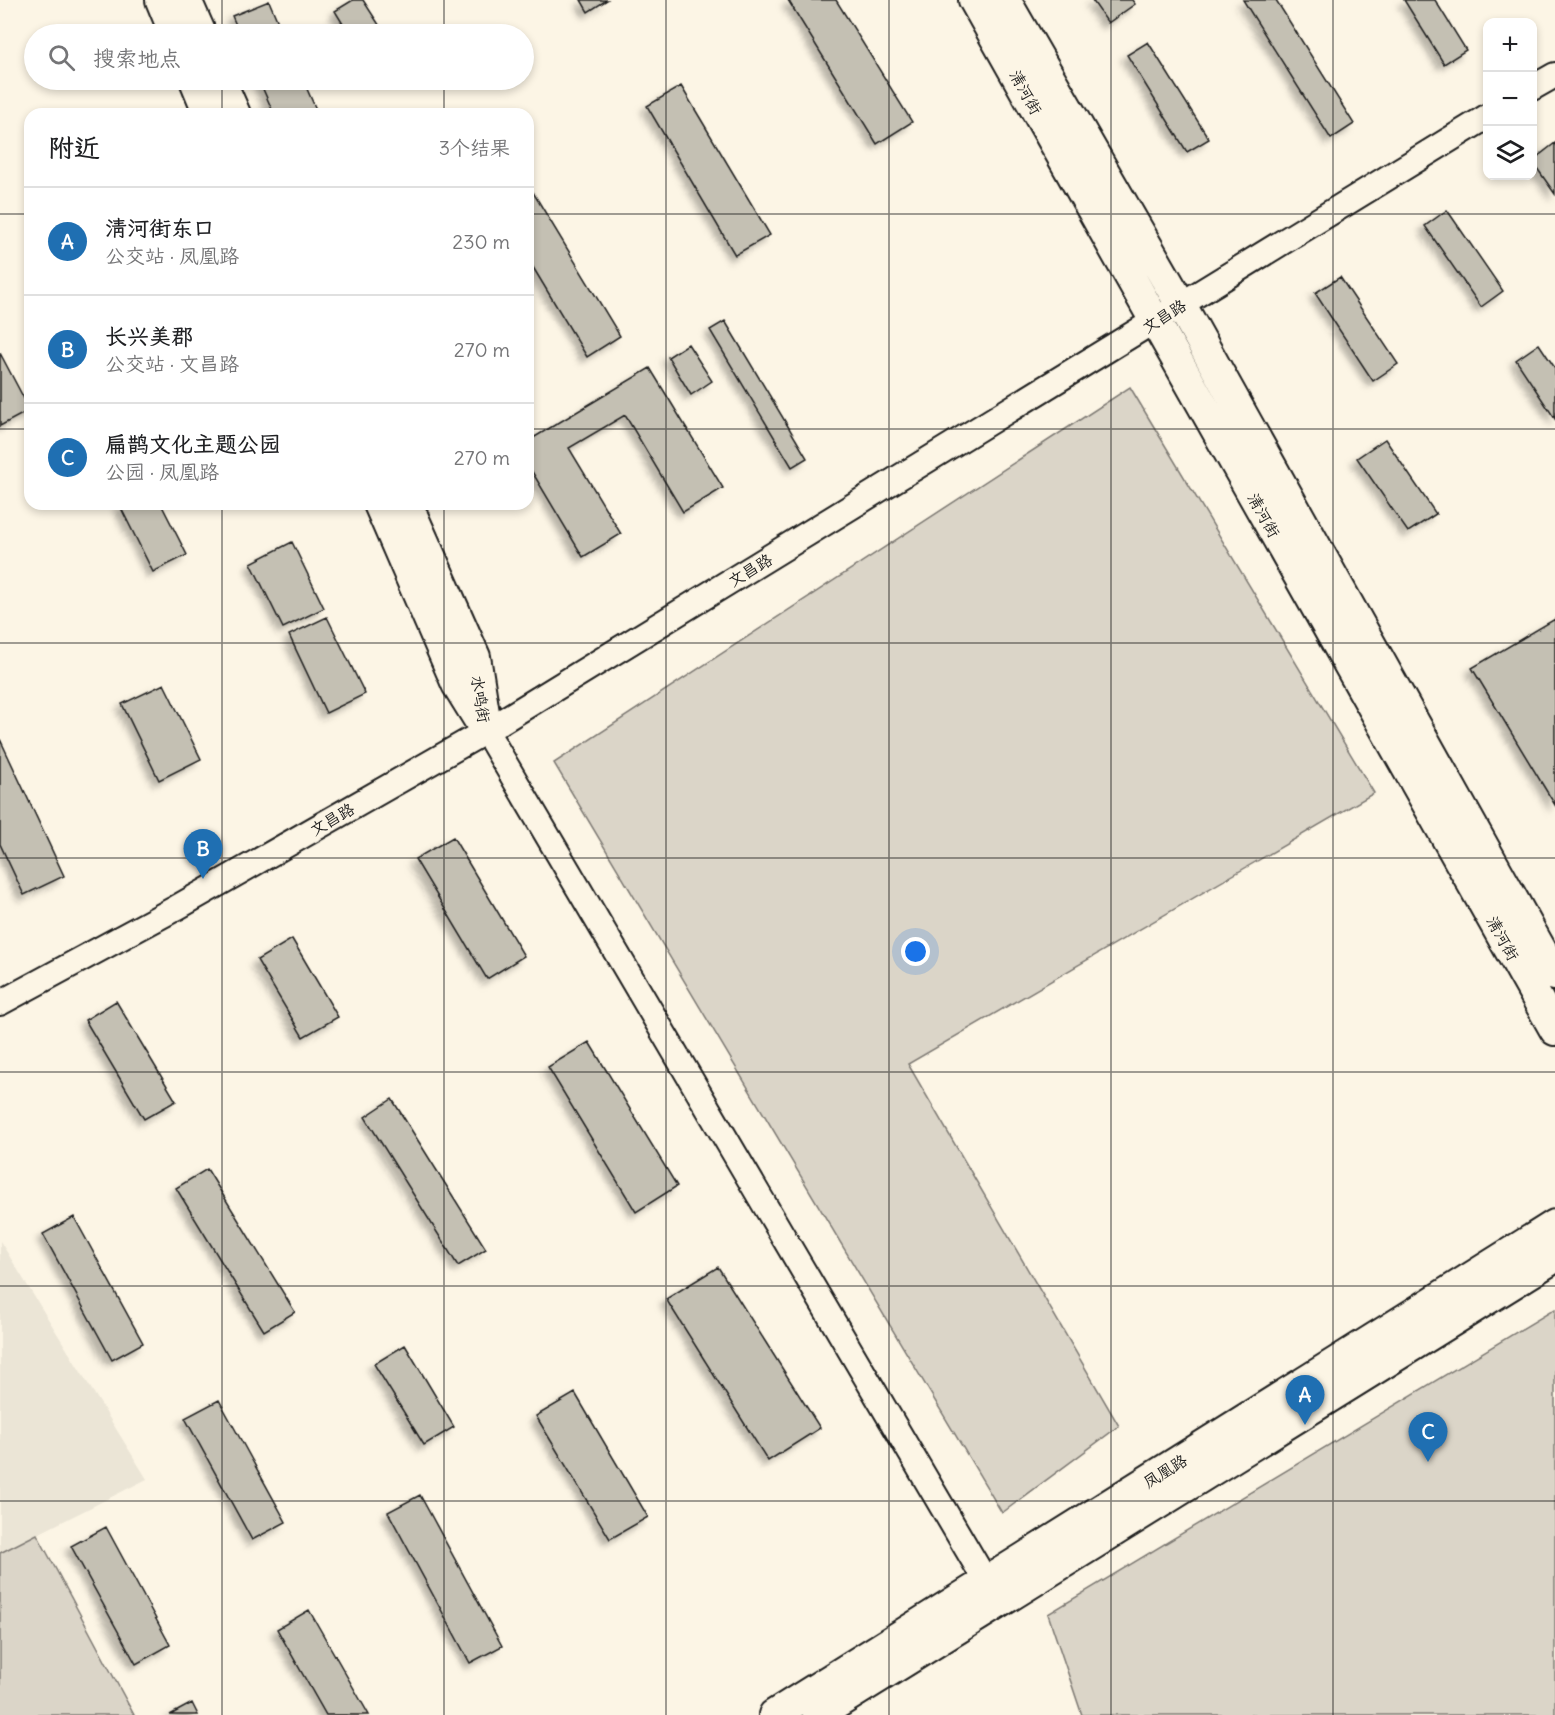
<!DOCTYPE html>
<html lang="zh">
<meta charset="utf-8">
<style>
:root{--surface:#fff;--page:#f6f6f6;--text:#202124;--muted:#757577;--line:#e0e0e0;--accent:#1f6fb2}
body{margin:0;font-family:Delius,"LXGW WenKai TC",sans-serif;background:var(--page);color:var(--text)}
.controls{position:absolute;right:18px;top:18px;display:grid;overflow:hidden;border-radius:12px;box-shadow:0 3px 9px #0003}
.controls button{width:54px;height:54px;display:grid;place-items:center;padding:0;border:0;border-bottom:2px solid var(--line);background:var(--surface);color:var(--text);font:30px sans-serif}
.you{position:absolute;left:916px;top:952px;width:21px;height:21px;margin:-15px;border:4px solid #fff;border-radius:50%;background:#1a73e8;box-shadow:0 0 0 9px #1a73e833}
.badge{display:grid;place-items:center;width:39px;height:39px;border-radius:50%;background:var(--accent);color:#fff;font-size:20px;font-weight:700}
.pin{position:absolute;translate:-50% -50px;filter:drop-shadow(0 2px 3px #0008)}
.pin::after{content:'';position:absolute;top:32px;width:21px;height:18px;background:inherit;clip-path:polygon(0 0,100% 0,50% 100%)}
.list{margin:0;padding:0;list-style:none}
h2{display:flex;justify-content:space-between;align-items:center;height:78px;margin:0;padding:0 24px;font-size:26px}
h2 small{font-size:20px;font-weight:400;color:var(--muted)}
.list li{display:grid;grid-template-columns:39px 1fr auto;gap:18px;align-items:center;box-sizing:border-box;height:108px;padding:0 24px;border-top:2px solid var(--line)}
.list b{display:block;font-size:22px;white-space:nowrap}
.list p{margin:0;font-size:20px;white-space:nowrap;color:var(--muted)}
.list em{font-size:20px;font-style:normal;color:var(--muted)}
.icon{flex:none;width:33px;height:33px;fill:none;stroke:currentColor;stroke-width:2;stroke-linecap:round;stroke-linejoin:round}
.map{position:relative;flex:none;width:1555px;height:1715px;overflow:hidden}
.search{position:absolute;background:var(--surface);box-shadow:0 3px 9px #0003;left:24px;top:24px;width:510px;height:66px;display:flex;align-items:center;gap:15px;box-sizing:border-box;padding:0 21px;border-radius:33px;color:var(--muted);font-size:22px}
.panel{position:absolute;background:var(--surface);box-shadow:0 3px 9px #0003;left:24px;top:108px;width:510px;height:402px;border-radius:18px}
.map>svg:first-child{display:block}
</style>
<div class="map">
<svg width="1555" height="1715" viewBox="0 0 1555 1715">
<defs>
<filter id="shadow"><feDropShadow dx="-5.5" dy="5.5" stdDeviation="3" flood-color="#0004"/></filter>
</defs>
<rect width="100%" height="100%" fill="#fcf5e5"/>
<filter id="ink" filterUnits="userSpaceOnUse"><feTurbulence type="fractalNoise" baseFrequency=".0167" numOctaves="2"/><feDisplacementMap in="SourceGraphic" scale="12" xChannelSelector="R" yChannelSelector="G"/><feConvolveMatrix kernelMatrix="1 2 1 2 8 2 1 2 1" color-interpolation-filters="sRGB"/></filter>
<g filter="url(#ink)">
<path fill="#ebe5d6" d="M0,1241l147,238 -147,74z"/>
<path fill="#dbd5c8" stroke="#7c7872" stroke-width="1.5" d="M1130,387l244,406 -466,271 211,362 -117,87 -448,-750z
M1555,1309v406h-473l-34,-101z
M37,1534l97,181h-134v-162z"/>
<path fill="#c4c0b3" stroke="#1c1c1c" stroke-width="1.5" filter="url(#shadow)" d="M353,0h10l22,34h-36l-14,-23z
M581,0h26l-19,12z
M788,0h48l76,122 -35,22z
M1092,0h40l3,4 -27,19z
M1243,0h33l78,124 -23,15z
M1404,0h31l31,50 -22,14z
M269,1l14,33h-43l-8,-18z
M1148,42l61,97 -22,13 -60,-97z
M259,80h44l15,34h-44z
M681,86l89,149 -35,20 -88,-149z
M1555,143v51l-23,-33z
M528,184l92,152 -33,21 -59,-98z
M1447,210l56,81 -22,16 -56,-81z
M1340,277l58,87 -25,17 -58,-88z
M725,321l82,137 -15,9 -82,-137z
M688,344l24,37 -21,14 -23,-38z
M1539,344l16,24v51l-39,-59z
M0,353l30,57 -30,16z
M650,368l73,120 -40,24 -58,-97 -56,33 52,86 -38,23 -55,-92v-24z
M1385,439l51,75 -28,18 -51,-74z
M119,504h42l26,51 -34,17z
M292,542l32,66 -41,20 -32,-65z
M327,617l38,77 -39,19 -37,-78z
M1555,619v186l-83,-137z
M164,684l37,75 -42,21 -37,-76z
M0,739l64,137 -40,19 -24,-51z
M453,837l71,119 -37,23 -72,-120z
M292,939l46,78 -35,20 -46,-77z
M116,1001l60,100 -32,18 -59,-99z
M589,1042l88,144 -41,26 -88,-145z
M392,1099l94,150 -28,17 -93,-149z
M207,1169l88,143 -31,19 -88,-143z
M74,1217l69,126 -31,17 -69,-126z
M718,1267l102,161 -52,33 -102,-162z
M405,1345l49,82 -30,18 -50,-81z
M575,1393l73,124 -38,22 -74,-123z
M219,1400l67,122 -34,18 -67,-122z
M420,1495l82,151 -32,17 -82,-151z
M106,1527l64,118 -34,19 -65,-118z
M309,1610l60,105h-43l-49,-86z
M192,1703l6,12h-28z"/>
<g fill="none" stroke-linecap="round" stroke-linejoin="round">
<defs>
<path id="minor" d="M1532,88l23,-13
M486,731l508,864
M0,1003l176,-95 310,-177 1002,-615"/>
<path id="major" d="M161,0l14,34
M186,0l15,34
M974,0l581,1030
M1005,0l176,305 374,670
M195,80l14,34
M220,80l15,34
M379,504l78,180 29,47
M407,504l68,153 10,62
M774,1715l781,-490
M818,1715l737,-458"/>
</defs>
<use href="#minor" stroke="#1c1c1c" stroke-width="28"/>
<use href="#major" stroke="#1c1c1c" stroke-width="34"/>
<use href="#minor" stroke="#fcf5e5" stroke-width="24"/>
<use href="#major" stroke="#fcf5e5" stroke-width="30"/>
</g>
</g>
<path fill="none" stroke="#1c1c1c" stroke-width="1.5" stroke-opacity="0.55" d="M222,0v34M444,0v34M666,0v1715M889,0v1715M1111,0v1715M1333,0v1715M222,80v34M444,80v34M0,214h30M528,214h1027M0,429h30M528,429h1027M222,504v1211M444,504v1211M0,643h1555M0,858h1555M0,1072h1555M0,1286h1555M0,1501h1555"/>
<g text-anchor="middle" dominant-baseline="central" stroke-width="4.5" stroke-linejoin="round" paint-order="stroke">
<g font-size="16" fill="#1c1c1c" stroke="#fcf5e5">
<text transform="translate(1026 92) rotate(61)">清河街</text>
<text transform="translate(1164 316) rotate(-32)">文昌路</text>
<text transform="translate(1264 515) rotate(61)">清河街</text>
<text transform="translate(750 570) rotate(-31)">文昌路</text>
<text transform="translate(481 699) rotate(81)">水鸣街</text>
<text transform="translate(332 819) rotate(-30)">文昌路</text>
<text transform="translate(1503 938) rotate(61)">清河街</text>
<text transform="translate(1165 1471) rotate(-32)">凤凰路</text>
</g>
</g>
</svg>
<div class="controls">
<button>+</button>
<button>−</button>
<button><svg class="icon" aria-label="layers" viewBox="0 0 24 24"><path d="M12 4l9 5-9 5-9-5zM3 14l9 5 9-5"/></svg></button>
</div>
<div class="you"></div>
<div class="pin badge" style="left:1305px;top:1425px">A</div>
<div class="pin badge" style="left:203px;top:879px">B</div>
<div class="pin badge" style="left:1428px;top:1462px">C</div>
<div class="search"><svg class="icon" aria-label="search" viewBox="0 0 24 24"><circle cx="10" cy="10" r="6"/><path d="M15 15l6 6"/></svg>搜索地点</div>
<section class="panel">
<h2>附近<small>3个结果</small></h2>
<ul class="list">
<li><span class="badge">A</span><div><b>清河街东口</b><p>公交站 · 凤凰路</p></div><em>230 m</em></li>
<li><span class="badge">B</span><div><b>长兴美郡</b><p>公交站 · 文昌路</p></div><em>270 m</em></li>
<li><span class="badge">C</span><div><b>扁鹊文化主题公园</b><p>公园 · 凤凰路</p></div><em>270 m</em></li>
</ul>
</section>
</div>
